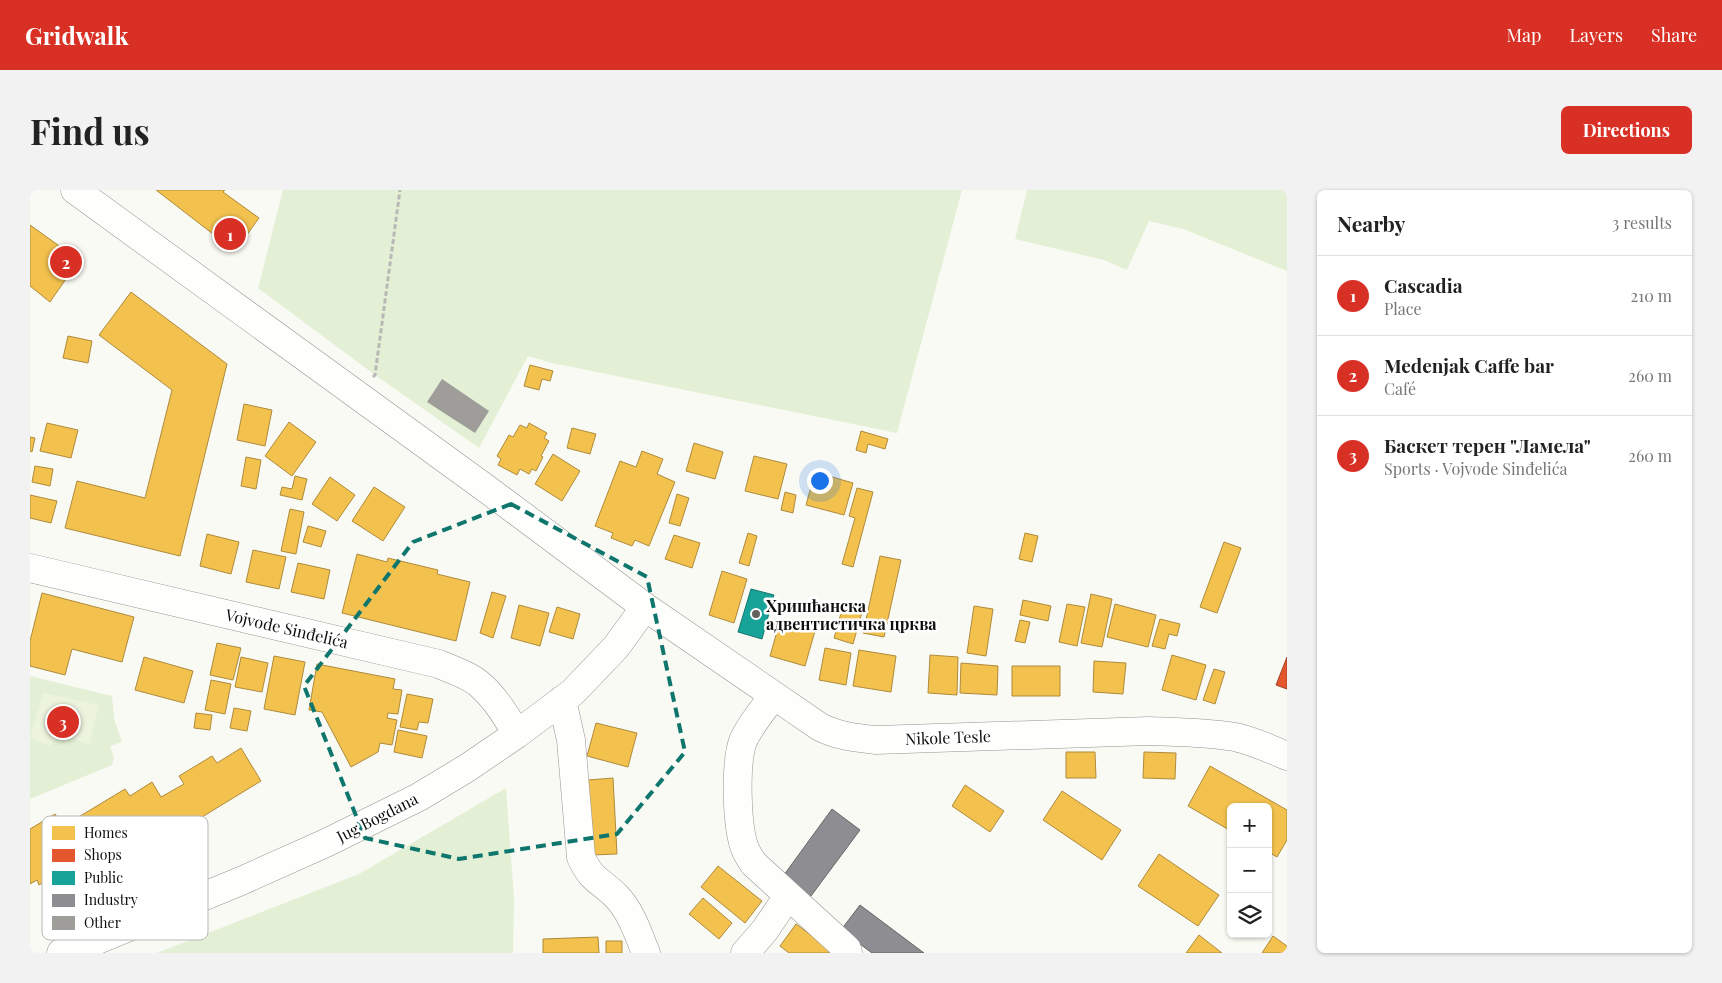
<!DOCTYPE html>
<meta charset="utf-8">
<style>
:root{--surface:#fff;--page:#f2f2f2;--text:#222;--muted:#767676;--line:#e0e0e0;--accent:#d93025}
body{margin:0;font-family:"Playfair Display",serif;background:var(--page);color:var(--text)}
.controls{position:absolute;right:15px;bottom:15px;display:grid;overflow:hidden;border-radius:8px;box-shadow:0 1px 4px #0004}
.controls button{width:45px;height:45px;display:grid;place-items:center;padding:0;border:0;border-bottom:1px solid var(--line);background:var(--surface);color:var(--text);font:25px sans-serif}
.you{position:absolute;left:789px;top:290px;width:18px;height:18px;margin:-12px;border:4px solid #fff;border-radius:50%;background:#1a73e8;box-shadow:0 0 0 8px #1a73e833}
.badge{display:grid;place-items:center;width:32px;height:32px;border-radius:50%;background:var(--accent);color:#fff;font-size:16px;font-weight:700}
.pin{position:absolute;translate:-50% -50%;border:2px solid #fff;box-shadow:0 1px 5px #0006}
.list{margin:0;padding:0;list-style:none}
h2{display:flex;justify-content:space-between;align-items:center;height:65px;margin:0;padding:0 20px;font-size:21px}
h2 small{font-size:16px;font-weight:400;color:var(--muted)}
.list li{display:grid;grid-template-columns:32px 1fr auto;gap:15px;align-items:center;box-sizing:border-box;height:80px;padding:0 20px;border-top:1px solid var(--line)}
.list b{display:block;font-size:19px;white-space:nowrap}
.list p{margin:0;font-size:16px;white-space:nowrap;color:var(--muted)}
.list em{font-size:16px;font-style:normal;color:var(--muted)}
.icon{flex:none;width:28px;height:28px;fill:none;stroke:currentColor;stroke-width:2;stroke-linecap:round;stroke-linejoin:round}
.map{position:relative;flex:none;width:1257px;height:763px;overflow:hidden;border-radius:8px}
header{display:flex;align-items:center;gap:30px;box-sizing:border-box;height:70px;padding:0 25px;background:var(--accent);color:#fff}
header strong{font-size:24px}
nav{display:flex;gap:28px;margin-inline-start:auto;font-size:18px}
.intro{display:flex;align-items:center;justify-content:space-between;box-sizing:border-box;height:120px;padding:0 30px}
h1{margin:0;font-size:35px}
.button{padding:12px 22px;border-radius:8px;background:var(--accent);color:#fff;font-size:18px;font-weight:700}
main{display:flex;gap:30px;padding:0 30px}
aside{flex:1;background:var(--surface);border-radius:8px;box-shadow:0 1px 4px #0004}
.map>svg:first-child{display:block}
</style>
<header>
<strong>Gridwalk</strong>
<nav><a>Map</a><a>Layers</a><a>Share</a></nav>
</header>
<div class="intro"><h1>Find us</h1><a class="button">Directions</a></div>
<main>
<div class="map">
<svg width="1257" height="763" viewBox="0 0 1257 763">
<rect width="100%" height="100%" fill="#fafaf4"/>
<path fill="#e3f0d5" d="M253,0h679l-65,243 -345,-70 -24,-7 -49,92 -104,-73 -117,-87z
M997,0h260v81l-104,-42 -34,-8 -22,49 -23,-10 -89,-21z
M0,486l82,20 2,23 8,23 -12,4 4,12 -2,7 -82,34z
M476,598l8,111 -1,54h-356l202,-79z"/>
<path fill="#edf4de" d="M13,503l56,12 -10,40c-12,-5 -30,-14 -39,1l-20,-8z"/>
<path fill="#f2c14e" stroke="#ae8b3b" d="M126,0h69l-2,2 36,26 -24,33z
M0,35l49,35 -29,42 -20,-16z
M101,102l96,72 -47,192 -115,-28 12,-47 68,17 27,-108 -73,-55z
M38,146l24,5 -4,22 -25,-5z
M500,175l23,6 -3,10 -8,-2 -3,11 -15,-4z
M214,214l28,6 -7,36 -28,-6z
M259,232l27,20 -24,34 -27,-20z
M17,233l31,7 -7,28 -31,-7z
M499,233l18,10 -3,5 5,3 -8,15 2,1 -7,14 -4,-2 -3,5 -9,-5 -3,6 -19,-10 3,-6 -4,-3 12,-21 4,2 7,-12 7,3z
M542,238l24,6 -6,20 -23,-6z
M831,241l27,8 -3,10 -17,-5 -2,9 -10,-3z
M0,247l5,1 -3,14 -2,-1z
M664,253l29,9 -8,27 -29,-8z
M612,261l21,8 -6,15 18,8 -26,64 -14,-6 -3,6 -21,-8 2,-5 -18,-7 25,-65 16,6z
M523,264l27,17 -18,30 -27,-17z
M724,266l33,8 -9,35 -33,-8z
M216,267l15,3 -5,29 -15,-3z
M5,276l18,3 -3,17 -18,-4z
M785,282l38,11 -9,32 -38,-10z
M265,286l12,3 -5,21 -22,-5 2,-8 10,2z
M300,287l25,18 -18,26 -25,-17z
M344,297l31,20 -22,34 -31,-20z
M827,298l16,4 -20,75 -11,-3 13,-46 -6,-2z
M755,302l11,3 -3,18 -12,-3z
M647,304l12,4 -9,28 -11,-3z
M0,305l27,6 -6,22 -21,-5z
M260,319l14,3 -8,42 -15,-3z
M278,336l18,5 -5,16 -18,-5z
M718,343l9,3 -8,30 -10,-3z
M995,343l13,3 -6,26 -13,-3z
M177,344l32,8 -8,32 -31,-8z
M644,345l26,8 -8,25 -27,-9z
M1194,352l17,6 -24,65 -17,-6z
M223,360l33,7 -7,32 -33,-7z
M327,364l30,8 1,-4 50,12 -1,4 33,8 -14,59 -114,-28z
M850,366l21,4 -17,77 -21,-4z
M268,373l32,7 -6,29 -33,-7z
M692,381l25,8 -13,44 -25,-8z
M462,402l14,4 -13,42 -13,-5z
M12,403l92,24 -12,45 -50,-13 -7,26 -35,-9v-25z
M1061,404l21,5 -10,48 -21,-4z
M993,410l28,6 -3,15 -28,-6z
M1037,414l18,3 -8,39 -18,-4z
M1085,414l41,11 -8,32 -41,-10z
M489,415l30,8 -9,33 -29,-8z
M813,416l19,6 -9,32 -19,-6z
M944,416l19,3 -7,47 -19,-3z
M527,417l23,7 -7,25 -24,-7z
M1130,429l20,5 -3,12 -8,-2 -4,15 -13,-3z
M990,430l10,2 -5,21 -10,-2z
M750,431l35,10 -10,35 -35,-10z
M187,453l24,5 -8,32 -23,-5z
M795,458l26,5 -5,32 -27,-5z
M829,460l37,6 -5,36 -38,-6z
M900,465l28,2 -1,38 -29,-2z
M1142,465l34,10 -10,35 -34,-10z
M244,466l31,6 -10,53 -31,-6z
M114,467l49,14 -9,32 -49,-13z
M211,467l27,6 -6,29 -27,-5z
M1064,471l32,2 -3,31 -30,-2z
M931,473l37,3 -1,29 -37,-2z
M287,474l78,15 -2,10 9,1 -4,24 -10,-1 -1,5 10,2 -5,25 -12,-2 -2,9 -27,15 -29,-55 -13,-2z
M982,476h48v30h-48z
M1184,479l11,3 -10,32 -12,-4z
M181,490l20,4 -6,30 -20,-4z
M377,504l26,5 -5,24 -9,-1 -2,8 -17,-3z
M204,518l17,3 -4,20 -17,-3z
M166,523l16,2 -2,15 -16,-2z
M566,533l41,10 -9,34 -41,-11z
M368,540l29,6 -5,22 -28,-6z
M211,558l20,33 -82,50 -7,-13 -78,47 -3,-4 -11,7 -6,-9 -26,16 2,3 -11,7 -2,-5 -7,4v-55l25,-15 11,18 9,-6 -3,-5 53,-32 5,7 22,-14 9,15 23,-13 -5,-8 33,-20 5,7z
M1036,562h29l1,26h-30z
M1114,562l32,1 -1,26 -32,-1z
M1180,576l77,44v30l-10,17 -9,-5v-45h-37v24l-43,-25z
M583,588l4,76 -25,1 -4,-75z
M935,595l39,26 -14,21 -38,-26z
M1032,601l59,39 -19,30 -59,-40z
M1129,664l60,41 -21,31 -60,-40z
M688,676l44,35 -17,22 -44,-36z
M673,708l29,25 -13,16 -30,-25z
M766,734l39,29h-46l-9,-7z
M1169,745l23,18h-36z
M1243,746l14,10v7h-25z
M568,747l1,16h-56v-14z
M576,751h16v12h-16z"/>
<path fill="#e4572e" stroke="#a44124" d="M1257,467v32l-11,-4z"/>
<path fill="#17a398" stroke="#14766f" d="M721,399l23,6 -12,44 -24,-7z"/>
<path fill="#8d8d92" stroke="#67676a" d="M802,619l28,21 -52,70 -27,-21z
M830,715l64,48h-52l-31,-23z"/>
<path fill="#9e9d99" d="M412,189l47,32 -14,22 -48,-31z"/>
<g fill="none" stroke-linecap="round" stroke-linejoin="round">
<defs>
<path id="minor" d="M45,0l409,297 161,120 175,120c18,9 36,11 56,13l273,-9c29,1 58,1 86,6 18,4 36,12 52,19
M0,378l409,96c13,6 28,10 39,19 17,14 28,33 39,51
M743,506c-10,14 -23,29 -30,45 -8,22 -7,88 3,110 2,4 5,9 8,13l93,85 1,4
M532,510l9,40 10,117c11,25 20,23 36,40 15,16 21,37 29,56
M31,763l34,-12 146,-60 87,-39 91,-45 48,-29 50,-34 56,-42 43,-45 29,-40
M715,763l20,-23 23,-34"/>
</defs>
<use href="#minor" stroke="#949492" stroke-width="29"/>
<path stroke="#b8b8b7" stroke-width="3" stroke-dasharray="5 2.5" stroke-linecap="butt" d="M343,187l2,-2 25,-185"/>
<use href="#minor" stroke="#fefefd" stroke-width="28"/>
</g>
<path fill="none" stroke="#0f766e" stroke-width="4" stroke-dasharray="10 6" stroke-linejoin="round" d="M481,314l136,73 38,175 -68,82 -158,25 -94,-21 -61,-152 109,-144z"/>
<circle fill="#61615e" stroke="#fff" stroke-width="2" cx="726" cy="424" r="5"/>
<g text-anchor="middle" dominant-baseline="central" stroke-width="5" stroke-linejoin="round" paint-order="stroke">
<g font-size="16" font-weight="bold" fill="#0e0e0e" stroke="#fff" text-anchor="start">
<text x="736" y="415">Хришћанска<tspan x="736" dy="18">адвентистичка црква</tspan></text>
</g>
<g font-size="16" fill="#0e0e0e" stroke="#fff">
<text transform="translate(257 438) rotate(13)">Vojvode Sinđelića</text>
<text transform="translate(918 547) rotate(-2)">Nikole Tesle</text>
<text transform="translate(347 627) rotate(-27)">Jug Bogdana</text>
</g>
</g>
<rect x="12" y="626" width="166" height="124" rx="8" fill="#fff" stroke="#b7b7b7" stroke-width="1"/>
<rect x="22" y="636" width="23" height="14" fill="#f2c14e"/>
<rect x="22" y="659" width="23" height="13" fill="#e4572e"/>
<rect x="22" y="681" width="23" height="14" fill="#17a398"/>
<rect x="22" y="704" width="23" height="13" fill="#8d8d92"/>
<rect x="22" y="726" width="23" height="14" fill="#9e9d99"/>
<g font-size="14" fill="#0e0e0e">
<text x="54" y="648">Homes</text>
<text x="54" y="670">Shops</text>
<text x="54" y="693">Public</text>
<text x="54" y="715">Industry</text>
<text x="54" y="738">Other</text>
</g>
</svg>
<div class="controls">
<button>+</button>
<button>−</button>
<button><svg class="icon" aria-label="layers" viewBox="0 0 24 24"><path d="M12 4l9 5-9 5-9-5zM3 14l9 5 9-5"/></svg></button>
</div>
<div class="you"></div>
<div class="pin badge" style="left:200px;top:44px">1</div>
<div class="pin badge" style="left:36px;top:72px">2</div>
<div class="pin badge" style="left:33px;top:532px">3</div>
</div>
<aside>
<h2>Nearby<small>3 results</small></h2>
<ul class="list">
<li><span class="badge">1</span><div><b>Cascadia</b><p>Place</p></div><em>210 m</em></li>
<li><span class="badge">2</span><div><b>Medenjak Caffe bar</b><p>Café</p></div><em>260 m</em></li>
<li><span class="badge">3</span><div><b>Баскет терен &quot;Ламела&quot;</b><p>Sports · Vojvode Sinđelića</p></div><em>260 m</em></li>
</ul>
</aside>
</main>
